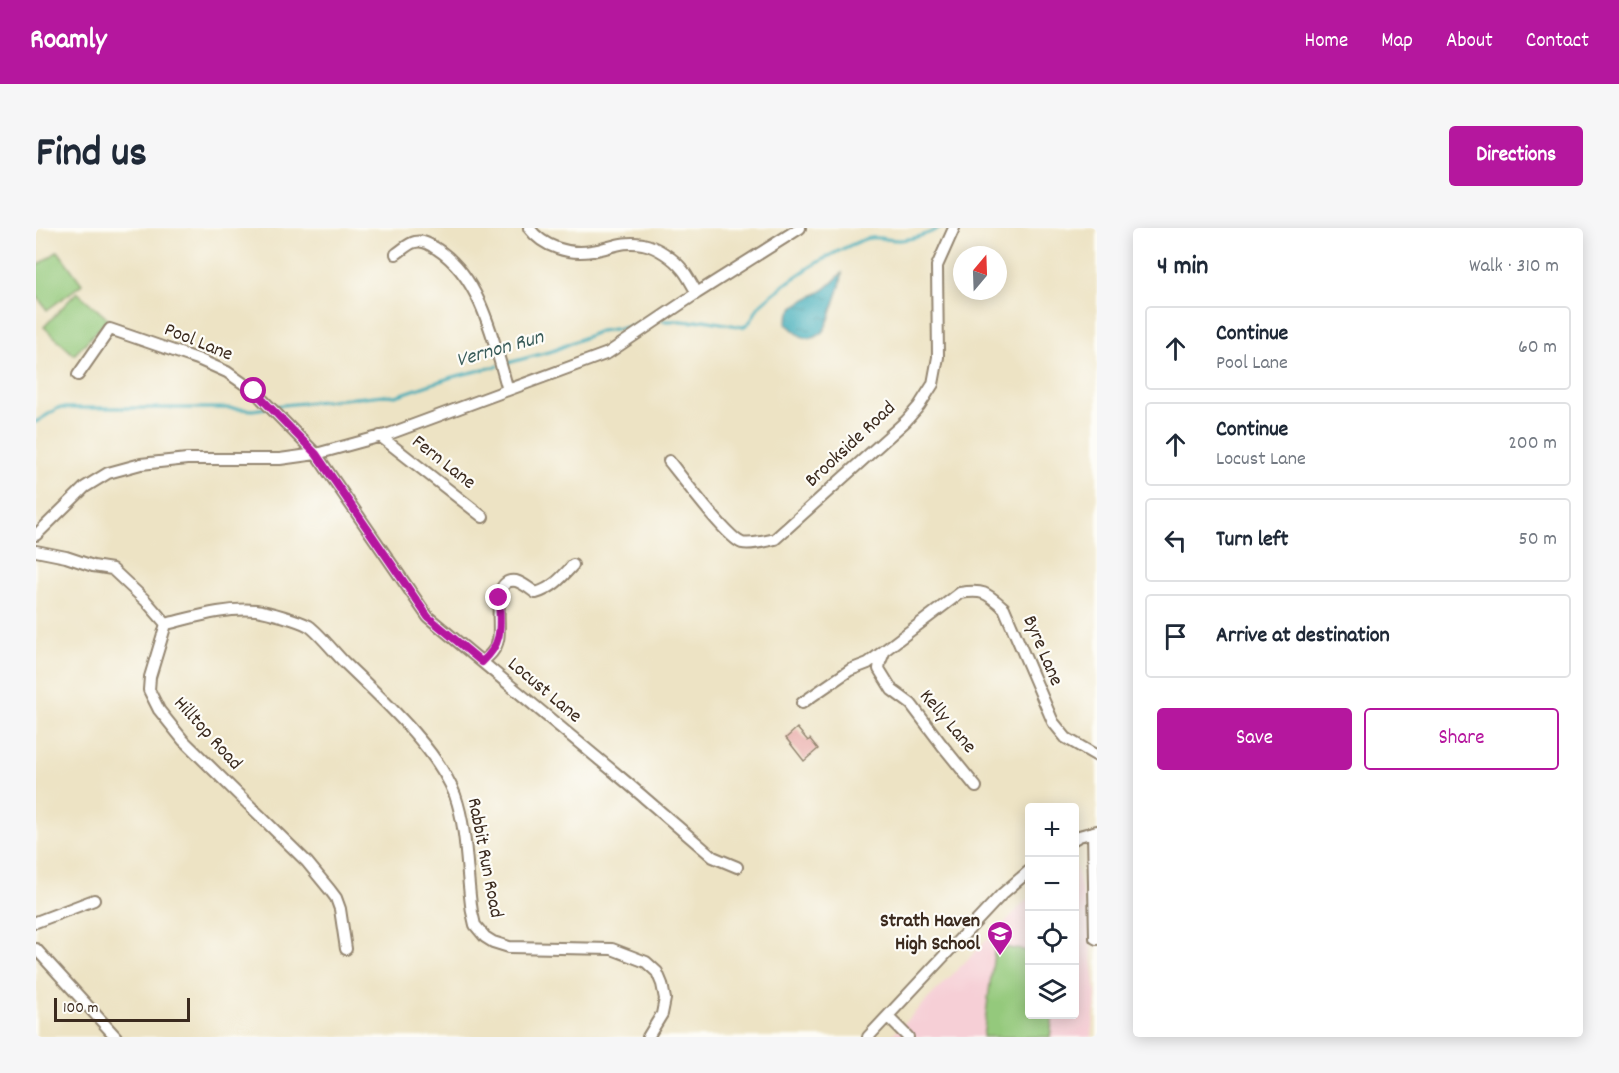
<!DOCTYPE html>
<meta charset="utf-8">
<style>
:root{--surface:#fff;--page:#f6f6f7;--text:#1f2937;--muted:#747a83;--line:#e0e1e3;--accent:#b5179e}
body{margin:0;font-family:Dekko,sans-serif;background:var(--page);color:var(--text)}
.controls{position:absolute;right:18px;bottom:18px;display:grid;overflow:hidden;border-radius:6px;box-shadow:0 3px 15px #0003}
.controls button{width:54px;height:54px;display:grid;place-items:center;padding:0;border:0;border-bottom:2px solid var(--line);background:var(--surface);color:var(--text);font:30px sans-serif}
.compass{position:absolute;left:917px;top:18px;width:54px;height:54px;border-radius:50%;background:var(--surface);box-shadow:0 3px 15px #0003;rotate:19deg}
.scale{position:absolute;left:18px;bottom:15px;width:136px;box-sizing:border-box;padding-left:6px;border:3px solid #3b2a1e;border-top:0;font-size:16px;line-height:21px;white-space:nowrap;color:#3b2a1e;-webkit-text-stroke:4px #fdfcf7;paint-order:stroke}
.stop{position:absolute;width:18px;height:18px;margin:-14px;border:4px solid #b5179e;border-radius:50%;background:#fff}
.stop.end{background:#b5179e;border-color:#fff;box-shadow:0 2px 6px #0008}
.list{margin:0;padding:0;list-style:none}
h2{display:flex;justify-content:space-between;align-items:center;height:78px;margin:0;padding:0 24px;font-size:26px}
h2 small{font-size:20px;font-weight:400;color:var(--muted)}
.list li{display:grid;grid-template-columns:39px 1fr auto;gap:18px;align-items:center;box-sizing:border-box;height:84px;margin:0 12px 12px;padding:0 12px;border:2px solid var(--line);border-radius:6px}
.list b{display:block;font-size:22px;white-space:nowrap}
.list p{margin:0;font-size:20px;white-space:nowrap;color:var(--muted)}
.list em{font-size:20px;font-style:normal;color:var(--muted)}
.actions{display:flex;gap:12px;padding:18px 24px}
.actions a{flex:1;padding:14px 0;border:2px solid var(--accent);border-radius:6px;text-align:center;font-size:21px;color:var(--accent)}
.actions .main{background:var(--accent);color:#fff}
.icon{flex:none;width:33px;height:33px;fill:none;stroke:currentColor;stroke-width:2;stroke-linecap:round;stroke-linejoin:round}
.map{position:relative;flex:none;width:1061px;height:809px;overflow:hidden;border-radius:6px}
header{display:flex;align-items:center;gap:36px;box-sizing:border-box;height:84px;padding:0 30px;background:var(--accent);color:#fff}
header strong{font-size:28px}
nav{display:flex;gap:33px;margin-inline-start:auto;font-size:21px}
.intro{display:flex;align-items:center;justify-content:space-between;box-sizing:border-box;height:144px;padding:0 36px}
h1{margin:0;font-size:42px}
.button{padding:15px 27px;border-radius:6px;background:var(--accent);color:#fff;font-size:21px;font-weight:700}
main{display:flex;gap:36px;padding:0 36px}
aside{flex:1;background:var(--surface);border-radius:6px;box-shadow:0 3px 15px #0003}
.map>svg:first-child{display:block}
</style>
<header>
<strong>Roamly</strong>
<nav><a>Home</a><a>Map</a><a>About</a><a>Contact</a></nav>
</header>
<div class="intro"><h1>Find us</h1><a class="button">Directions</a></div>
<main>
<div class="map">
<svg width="1061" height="809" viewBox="0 0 1061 809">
<defs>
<pattern id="water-ripples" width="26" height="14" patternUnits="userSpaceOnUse" patternTransform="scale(1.5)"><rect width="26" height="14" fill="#3aaab7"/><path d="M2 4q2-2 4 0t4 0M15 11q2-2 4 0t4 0" fill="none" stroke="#328b94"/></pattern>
</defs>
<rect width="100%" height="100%" fill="#fdfcf7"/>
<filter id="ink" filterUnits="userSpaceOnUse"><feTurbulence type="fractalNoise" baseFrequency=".0167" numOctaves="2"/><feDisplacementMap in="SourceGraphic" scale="12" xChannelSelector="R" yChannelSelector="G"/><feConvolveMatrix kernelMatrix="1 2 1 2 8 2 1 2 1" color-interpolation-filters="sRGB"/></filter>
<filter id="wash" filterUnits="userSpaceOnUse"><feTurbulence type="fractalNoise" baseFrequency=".008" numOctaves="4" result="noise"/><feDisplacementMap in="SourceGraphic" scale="24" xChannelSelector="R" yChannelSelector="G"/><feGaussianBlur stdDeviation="1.35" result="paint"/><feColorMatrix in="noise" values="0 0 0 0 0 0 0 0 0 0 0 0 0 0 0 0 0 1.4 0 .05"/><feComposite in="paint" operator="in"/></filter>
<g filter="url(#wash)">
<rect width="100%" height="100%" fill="#ede3c4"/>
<path fill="#f6cfd6" d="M1039,635l13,54 8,79 -4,41h-202l139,-139v116h45z"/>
<path fill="#94c97b" stroke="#687a4c" stroke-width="1.5" d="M22,23l24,33 -35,26 -11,-15v-28z
M41,64l31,27 -34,36 -30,-28z
M959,718l34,5v63l24,1 -3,22h-67z"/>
<path fill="url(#water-ripples)" stroke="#3a6a6a" stroke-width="1.5" d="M806,45c0,11 -4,18 -7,28 -5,14 -9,41 -30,37 -7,-2 -13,-10 -19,-14 4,-22 17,-22 34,-32 8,-4 15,-12 22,-19z"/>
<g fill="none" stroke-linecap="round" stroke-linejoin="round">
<path stroke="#3aaab7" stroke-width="3" d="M627,93h18l10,1 13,-2 39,7c13,-7 10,-16 19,-24 30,-26 62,-47 98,-62 15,-7 26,0 41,-1 14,-1 27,-6 39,-12
M468,136l48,-13 48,-20 42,-6
M237,178l111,-11 12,1 56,-19 46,-11
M0,194l22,-14h168l27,2 13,-2"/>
</g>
<g id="blocks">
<path fill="#e69f9c" d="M761,500l11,13 2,-2 8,10 -14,12 -18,-23z"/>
</g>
</g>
<g filter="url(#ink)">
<use href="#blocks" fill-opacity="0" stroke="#948671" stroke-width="1.5"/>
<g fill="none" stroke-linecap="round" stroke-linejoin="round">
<defs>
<path id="minor" d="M493,0c14,19 40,27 63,23 19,-3 30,-11 51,-7 14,3 30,14 39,25 6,7 10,16 15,24
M360,26c6,-4 13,-11 19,-12 9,-2 15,3 22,7 44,28 57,93 71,141
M42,147l32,-46 90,31 27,12 27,19 62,63 112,163 197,164 88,76 24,10
M344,208l103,81
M633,233c13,16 57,76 73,82 8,2 25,-2 33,-4l131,-118 13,-15 14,-22 5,-27 -1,-91 17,-38
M0,307l49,-48 23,-14 33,-9 46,-5h93l36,-5 73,-20 219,-81 89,-60 103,-65
M0,323l30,6 27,9 19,3 34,32 20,23
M130,396c29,-7 60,-17 90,-14 13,2 42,10 53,16 9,6 26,27 35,36 36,35 93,86 111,133 13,37 11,78 17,117l3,13 10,12 8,5 16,5 103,2 34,13 11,10 5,12 3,15 -3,15 -14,23
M130,396l-16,53 -1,13 10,20 24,30 124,122 23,28 6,8 4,11 6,40
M849,422l-5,12 -1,7 13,21 19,14 31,41 34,42
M446,434c7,-6 14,-12 16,-22 4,-15 -8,-63 18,-59 7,2 14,8 20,12 17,-5 26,-16 37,-28
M766,475l48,-33 18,-7 92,-70c23,-4 27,0 44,15l49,114 13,16 31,18
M1057,604l2,106 2,1
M1038,611l5,-3 18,-5
M0,694l58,-22
M0,721l80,88
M852,789l20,20
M832,809l134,-143 27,-23"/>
</defs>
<use href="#minor" stroke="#948671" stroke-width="14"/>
<use href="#minor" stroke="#fff" stroke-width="10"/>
</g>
</g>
<g fill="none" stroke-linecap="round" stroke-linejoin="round" filter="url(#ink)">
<path stroke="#b5179e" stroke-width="8" d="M218,163l62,63 112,163 54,45c22,-20 18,-36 17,-64"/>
</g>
<defs>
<symbol id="school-pin" viewBox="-11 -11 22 30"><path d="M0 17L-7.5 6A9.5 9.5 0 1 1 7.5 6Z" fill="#b5179e" stroke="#fdfcf7"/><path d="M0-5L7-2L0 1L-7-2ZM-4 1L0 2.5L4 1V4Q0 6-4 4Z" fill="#fff"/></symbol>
</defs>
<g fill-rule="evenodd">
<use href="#school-pin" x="949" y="691" width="30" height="40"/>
</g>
<g text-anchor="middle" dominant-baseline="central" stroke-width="4.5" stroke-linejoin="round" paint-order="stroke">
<g font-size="20" fill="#3b2a1e" stroke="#fdfcf7">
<text transform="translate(162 115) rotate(22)">Pool Lane</text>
<text transform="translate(815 217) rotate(-43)">Brookside Road</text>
<text transform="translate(407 235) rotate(38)">Fern Lane</text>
<text transform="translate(1006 423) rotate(67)">Byre Lane</text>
<text transform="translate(508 463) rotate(40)">Locust Lane</text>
<text transform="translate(911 494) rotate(50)">Kelly Lane</text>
<text transform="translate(171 506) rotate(48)">Hilltop Road</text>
<text transform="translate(448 630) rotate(79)">Rabbit Run Road</text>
</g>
<g font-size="20" font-weight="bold" fill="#3b2a1e" stroke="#fdfcf7" text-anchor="end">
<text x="944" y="694">Strath Haven<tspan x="944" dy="23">High School</tspan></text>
</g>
<g font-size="21" font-style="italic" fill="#3b5d5b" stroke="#fdfcf7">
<text transform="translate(464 122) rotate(-16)">Vernon Run</text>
</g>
</g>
</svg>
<div class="controls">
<button>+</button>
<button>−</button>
<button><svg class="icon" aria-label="locate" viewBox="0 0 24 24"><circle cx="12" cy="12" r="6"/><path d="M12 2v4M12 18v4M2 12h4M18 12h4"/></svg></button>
<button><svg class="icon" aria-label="layers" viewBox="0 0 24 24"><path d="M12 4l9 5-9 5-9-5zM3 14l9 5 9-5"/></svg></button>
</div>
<svg class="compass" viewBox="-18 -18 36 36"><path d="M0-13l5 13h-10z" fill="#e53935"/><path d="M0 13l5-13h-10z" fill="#747a83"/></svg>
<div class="scale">100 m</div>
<div class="stop" style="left:218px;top:163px"></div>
<div class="stop end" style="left:463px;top:370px"></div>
</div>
<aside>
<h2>4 min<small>Walk · 310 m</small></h2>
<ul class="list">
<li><svg class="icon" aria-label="ahead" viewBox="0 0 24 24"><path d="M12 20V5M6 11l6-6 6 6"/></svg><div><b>Continue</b><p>Pool Lane</p></div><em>60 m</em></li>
<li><svg class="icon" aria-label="ahead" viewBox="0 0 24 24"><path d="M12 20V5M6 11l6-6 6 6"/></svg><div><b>Continue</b><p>Locust Lane</p></div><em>200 m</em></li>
<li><svg class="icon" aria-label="left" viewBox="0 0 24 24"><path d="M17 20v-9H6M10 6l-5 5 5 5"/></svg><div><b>Turn left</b></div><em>50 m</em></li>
<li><svg class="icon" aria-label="arrive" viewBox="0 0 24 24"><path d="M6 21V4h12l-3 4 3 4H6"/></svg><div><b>Arrive at destination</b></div></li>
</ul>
<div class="actions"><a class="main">Save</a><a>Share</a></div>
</aside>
</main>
